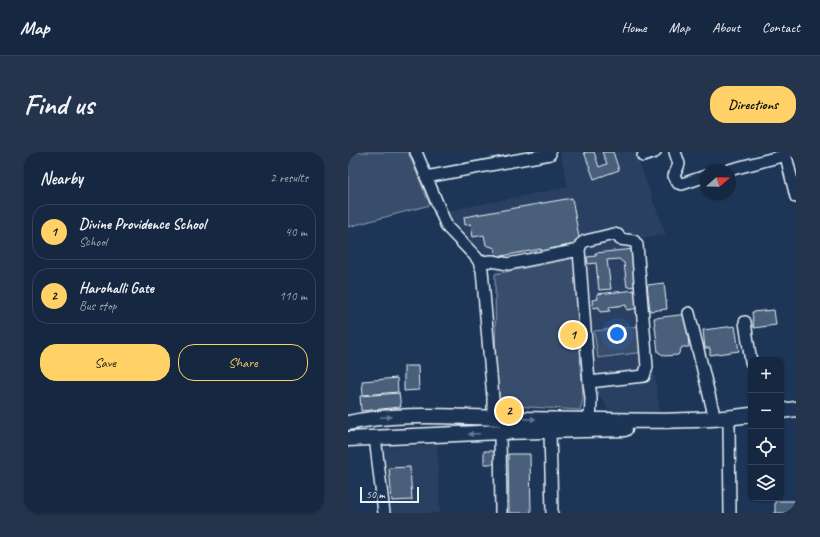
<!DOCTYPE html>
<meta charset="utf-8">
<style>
:root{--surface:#162841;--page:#23344c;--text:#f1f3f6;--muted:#9ea6b1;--line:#35445a;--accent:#ffd166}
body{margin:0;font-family:Caveat,sans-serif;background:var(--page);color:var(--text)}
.controls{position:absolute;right:12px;bottom:12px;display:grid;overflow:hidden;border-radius:8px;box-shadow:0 1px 3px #0004}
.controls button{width:36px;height:36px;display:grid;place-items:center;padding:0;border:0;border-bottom:1px solid var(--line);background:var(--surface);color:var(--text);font:20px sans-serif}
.compass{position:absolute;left:352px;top:12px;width:36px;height:36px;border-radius:50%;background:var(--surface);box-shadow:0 1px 3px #0004;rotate:70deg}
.scale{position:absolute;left:12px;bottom:10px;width:59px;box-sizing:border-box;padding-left:4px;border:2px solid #e8f1f8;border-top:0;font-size:11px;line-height:14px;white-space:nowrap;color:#e8f1f8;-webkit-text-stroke:3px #1d3557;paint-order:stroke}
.you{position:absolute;left:269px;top:182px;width:14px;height:14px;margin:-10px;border:3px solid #fff;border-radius:50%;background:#1a73e8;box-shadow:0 0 0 6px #1a73e833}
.badge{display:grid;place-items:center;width:26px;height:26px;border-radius:50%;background:var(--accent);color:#111;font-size:13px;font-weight:700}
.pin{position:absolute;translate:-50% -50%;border:2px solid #fff;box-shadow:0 1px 4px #0006}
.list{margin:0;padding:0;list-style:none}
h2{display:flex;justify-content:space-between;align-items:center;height:52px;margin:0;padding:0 16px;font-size:17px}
h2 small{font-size:13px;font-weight:400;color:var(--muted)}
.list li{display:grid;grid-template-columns:26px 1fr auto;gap:12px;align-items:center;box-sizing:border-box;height:56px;margin:0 8px 8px;padding:0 8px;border:1px solid var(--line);border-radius:16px}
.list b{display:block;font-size:15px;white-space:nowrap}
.list p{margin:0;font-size:13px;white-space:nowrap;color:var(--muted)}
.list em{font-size:13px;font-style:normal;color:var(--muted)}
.actions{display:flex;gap:8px;padding:12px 16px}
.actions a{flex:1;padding:9px 0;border:1px solid var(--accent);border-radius:16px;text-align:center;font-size:14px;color:var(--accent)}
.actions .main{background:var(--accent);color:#111}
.icon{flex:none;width:22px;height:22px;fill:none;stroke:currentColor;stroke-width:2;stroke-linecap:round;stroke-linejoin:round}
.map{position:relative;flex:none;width:448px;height:361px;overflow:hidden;border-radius:16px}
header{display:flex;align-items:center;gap:24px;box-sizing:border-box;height:56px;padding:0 20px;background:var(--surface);border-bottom:1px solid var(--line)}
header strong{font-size:19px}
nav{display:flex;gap:22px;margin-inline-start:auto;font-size:14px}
.intro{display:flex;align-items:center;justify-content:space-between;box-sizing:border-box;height:96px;padding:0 24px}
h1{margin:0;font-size:28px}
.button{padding:10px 18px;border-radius:16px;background:var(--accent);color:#111;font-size:14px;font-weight:700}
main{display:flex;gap:24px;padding:0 24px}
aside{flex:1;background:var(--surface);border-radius:16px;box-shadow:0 1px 3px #0004}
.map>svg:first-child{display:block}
</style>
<header>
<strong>Map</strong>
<nav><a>Home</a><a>Map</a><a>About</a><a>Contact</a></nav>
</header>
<div class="intro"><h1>Find us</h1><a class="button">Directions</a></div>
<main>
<aside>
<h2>Nearby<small>2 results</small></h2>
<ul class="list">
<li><span class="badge">1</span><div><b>Divine Providence School</b><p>School</p></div><em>40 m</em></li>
<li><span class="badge">2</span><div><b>Harohalli Gate</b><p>Bus stop</p></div><em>110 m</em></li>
</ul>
<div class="actions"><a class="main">Save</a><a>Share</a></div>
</aside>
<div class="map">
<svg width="448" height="361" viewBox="0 0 448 361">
<rect width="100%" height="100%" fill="#1d3557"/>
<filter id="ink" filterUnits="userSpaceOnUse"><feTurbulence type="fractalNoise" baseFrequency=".025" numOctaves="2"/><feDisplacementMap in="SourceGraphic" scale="8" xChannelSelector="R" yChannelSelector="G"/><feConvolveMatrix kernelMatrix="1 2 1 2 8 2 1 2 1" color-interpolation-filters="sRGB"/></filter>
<g filter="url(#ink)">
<path fill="#2a4162" d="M212,0h75l31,83 -29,4 23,176 -48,1 -11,-19 -18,2 -3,11 -84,-5 -1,-134 -7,-15 -31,-25 -11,-20 122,-24z
M89,293l3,68h-62l-6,-65z"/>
<path fill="#374d6c" stroke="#909fb2" d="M0,0h60l22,53 -82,22z
M227,106l8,141 -3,11 -84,-5 -1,-131z
M293,174l3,26 -46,6 -4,-27z"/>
<path fill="#495e7a" stroke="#e8f1f8" d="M236,0h10l5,15 8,-3 -5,-12h11l6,18 -25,9z
M224,46l8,45 -31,6 1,5 -8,1 -1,-6 -45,8 -1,-9 -9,-3 -2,-10 -11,2 -2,-13 -6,1 -1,-8z
M287,97l5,37 -13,1 -3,-24 -5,-4 -12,1 4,29 -12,1 -3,-27 -8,1 -1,-7 9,-1 -1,-3z
M316,131l3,26 -17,2 -3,-26z
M288,138l3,18 -12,2 -1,-5 -17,2 1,4 -10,1 -1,-5 -6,1 -1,-8 6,-1 -1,-5z
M426,158l2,15 -22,3 -2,-16z
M340,162l1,13h-2l2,20h-7l-4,8 -13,1 -7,-4 -4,-34z
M387,174l4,25 -29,4v-7h-5l-2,-18z
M56,214h14l1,24 -15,1z
M49,226l1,14 -35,3 -1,-14z
M51,241l2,14 -40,4 -1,-15z
M136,299h14v13h-14z
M160,302h22l1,59h-22z
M62,315l2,33 -20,1 -3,-33z
M427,349h21v12h-21z"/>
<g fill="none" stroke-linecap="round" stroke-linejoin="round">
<defs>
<path id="minor" d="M68,0l31,75 29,30 3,5 3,8 11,128v20
M327,0l4,12 -5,12 4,7 4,1 24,-8
M437,0l11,45
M295,4l12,-4
M381,18l57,-15
M78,25l124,-23
M131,110l13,-1 16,3 71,-14
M341,161l26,106
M397,170l6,40
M241,230l55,-6 3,-9 -10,-122 -3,-4 -14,-2 -2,-4 -4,-1 -29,7 -4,3 -2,6 10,132 2,16 -1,28
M381,274l1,87
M202,279l2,82
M152,280l1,81
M27,285l9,76"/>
<path id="major" d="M433,259l15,-2
M0,271c50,-11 101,-6 151,-5 34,2 67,1 100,2 51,1 101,2 152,-5
M0,287l152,-7 125,-3"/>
</defs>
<use href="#minor" stroke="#e8f1f8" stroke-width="14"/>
<use href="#major" stroke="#e8f1f8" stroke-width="17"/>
<use href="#minor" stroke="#1d3557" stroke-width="11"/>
<use href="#major" stroke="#1d3557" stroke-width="14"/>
</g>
<defs><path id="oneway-solid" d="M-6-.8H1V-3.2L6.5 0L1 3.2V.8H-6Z"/></defs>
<g fill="#64778f">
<use href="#oneway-solid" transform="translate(38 265) rotate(-3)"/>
<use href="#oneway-solid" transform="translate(182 267) rotate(1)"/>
<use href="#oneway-solid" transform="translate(126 282) rotate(177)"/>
</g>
</g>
</svg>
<div class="controls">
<button>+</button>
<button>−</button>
<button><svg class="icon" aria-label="locate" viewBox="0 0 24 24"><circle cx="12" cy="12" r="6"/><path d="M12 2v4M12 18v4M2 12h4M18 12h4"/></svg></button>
<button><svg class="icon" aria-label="layers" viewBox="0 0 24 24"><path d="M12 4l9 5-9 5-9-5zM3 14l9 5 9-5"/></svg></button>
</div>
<svg class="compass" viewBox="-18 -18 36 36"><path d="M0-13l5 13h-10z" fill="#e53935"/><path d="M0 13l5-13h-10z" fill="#9ea6b1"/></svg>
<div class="scale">50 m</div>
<div class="you"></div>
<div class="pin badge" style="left:225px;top:183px">1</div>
<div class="pin badge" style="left:161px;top:259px">2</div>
</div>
</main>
